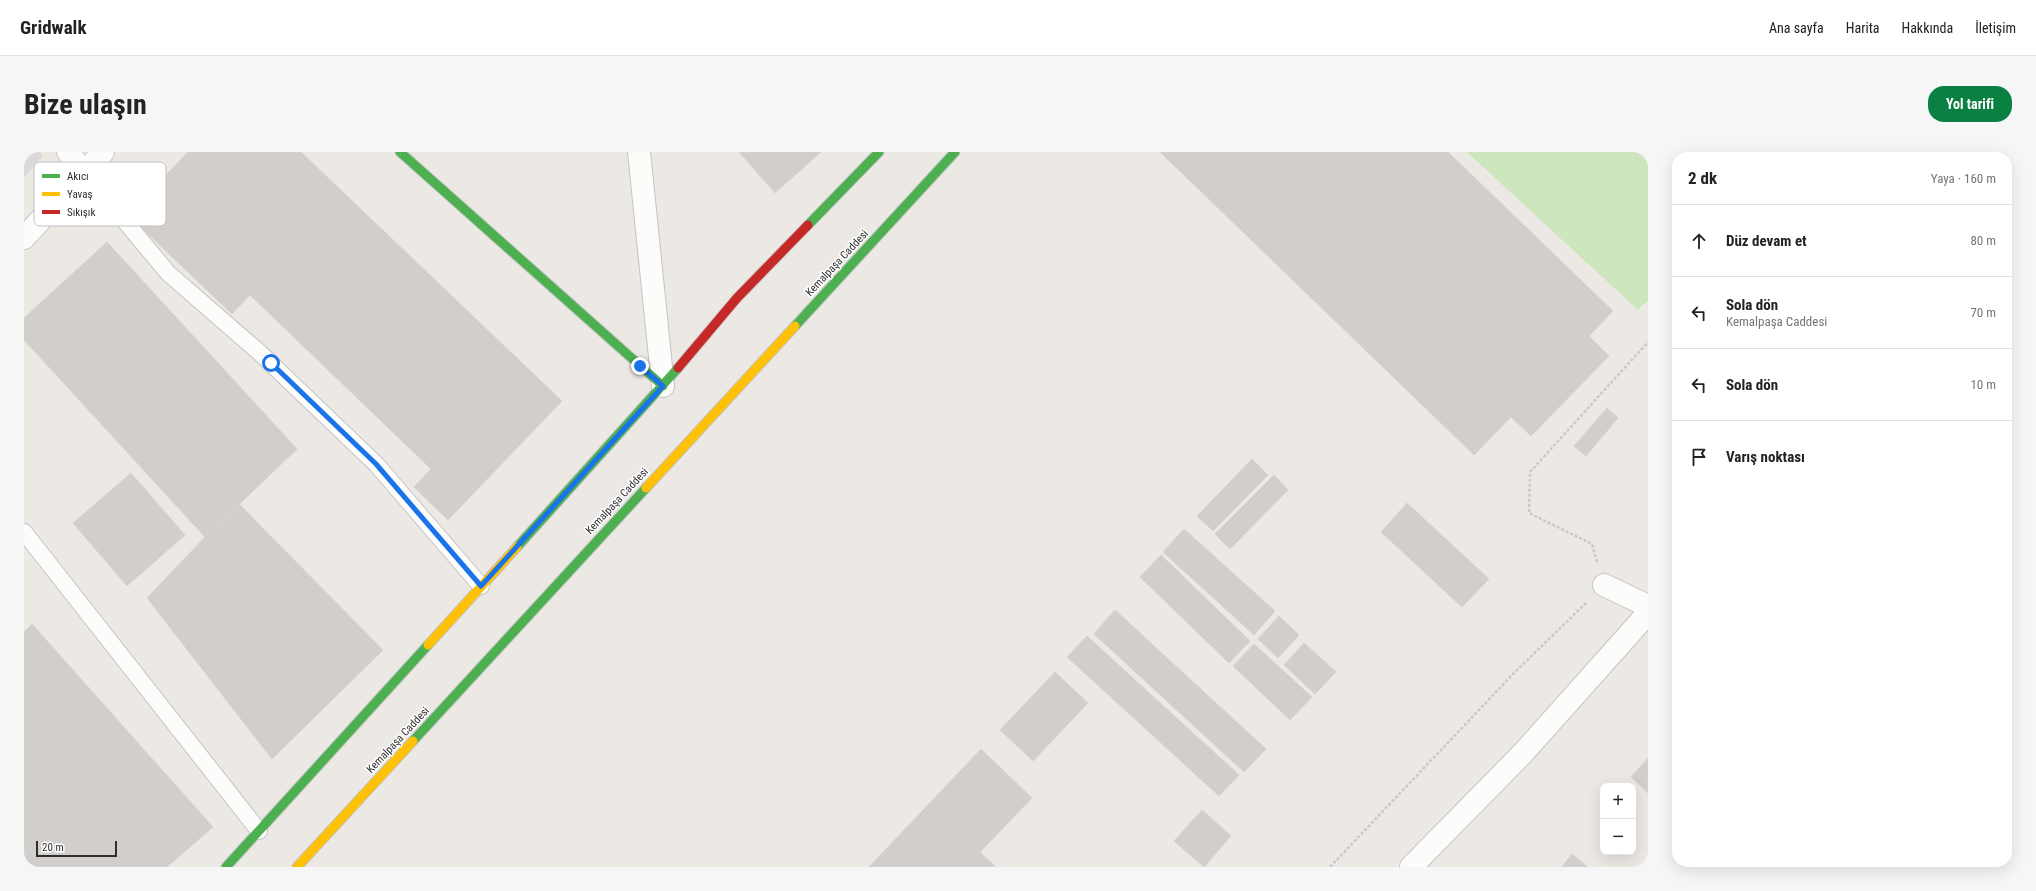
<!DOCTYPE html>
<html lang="tr">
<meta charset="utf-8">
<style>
:root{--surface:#fff;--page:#f6f6f6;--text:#222;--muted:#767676;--line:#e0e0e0;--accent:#0b8043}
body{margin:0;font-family:"Roboto Condensed",sans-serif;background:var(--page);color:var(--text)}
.controls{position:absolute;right:12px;bottom:12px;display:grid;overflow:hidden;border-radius:8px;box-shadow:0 4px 16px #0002}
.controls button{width:36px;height:36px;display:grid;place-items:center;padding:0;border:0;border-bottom:1px solid var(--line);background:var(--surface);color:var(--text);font:20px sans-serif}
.scale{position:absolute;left:12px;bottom:10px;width:81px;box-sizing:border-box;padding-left:4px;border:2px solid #2e2e2e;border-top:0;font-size:11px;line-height:14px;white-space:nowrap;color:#2e2e2e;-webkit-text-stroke:3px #fff;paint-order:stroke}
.stop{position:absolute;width:12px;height:12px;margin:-9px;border:3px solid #1a73e8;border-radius:50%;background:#fff}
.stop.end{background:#1a73e8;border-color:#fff;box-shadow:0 1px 4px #0008}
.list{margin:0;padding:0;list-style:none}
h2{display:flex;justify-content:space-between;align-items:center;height:52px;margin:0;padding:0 16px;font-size:17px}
h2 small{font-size:13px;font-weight:400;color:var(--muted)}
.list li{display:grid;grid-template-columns:26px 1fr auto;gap:12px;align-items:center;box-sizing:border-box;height:72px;padding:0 16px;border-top:1px solid var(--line)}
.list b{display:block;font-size:15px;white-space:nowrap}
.list p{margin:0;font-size:13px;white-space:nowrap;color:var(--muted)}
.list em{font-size:13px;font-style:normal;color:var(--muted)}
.icon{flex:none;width:22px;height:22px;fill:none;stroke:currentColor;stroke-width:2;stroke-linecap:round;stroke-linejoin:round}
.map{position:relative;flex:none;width:1624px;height:715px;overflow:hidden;border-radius:16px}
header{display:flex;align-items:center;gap:24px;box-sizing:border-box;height:56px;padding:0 20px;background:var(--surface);border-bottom:1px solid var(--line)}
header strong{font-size:19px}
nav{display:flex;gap:22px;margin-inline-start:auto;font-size:14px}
.intro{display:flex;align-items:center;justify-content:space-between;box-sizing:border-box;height:96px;padding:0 24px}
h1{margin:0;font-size:28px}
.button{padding:10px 18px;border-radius:16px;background:var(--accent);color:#fff;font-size:14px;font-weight:700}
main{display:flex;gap:24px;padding:0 24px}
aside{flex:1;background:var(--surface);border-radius:16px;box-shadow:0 4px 16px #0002}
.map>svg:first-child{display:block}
</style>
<header>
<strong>Gridwalk</strong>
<nav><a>Ana sayfa</a><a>Harita</a><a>Hakkında</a><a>İletişim</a></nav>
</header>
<div class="intro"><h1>Bize ulaşın</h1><a class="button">Yol tarifi</a></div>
<main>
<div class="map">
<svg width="1624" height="715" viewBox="0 0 1624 715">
<rect width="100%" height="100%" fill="#ece8e4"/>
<path fill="#dcd9db" d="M0,0h16l3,4 -19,22z"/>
<path fill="#cee6be" d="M1443,0h181v148l-10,10z"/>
<path fill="#d1cecb" stroke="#d7d4d0" d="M164,0h113l261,249 -114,119 -34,-33 17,-18 -181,-174 -18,19 -104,-99z
M715,0h82l-46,41z
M1136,0h288l165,159 -24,25 20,20 -78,80 -20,-19 -37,38z
M83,90l190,207 -92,88 -181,-197v-22z
M1583,256l11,10 -32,38 -12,-10z
M1228,307l16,16 -55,56 -16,-15z
M107,321l54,62 -58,51 -54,-63z
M1250,323l14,15 -58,59 -15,-15z
M1383,351l82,76 -27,28 -81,-75z
M215,352l144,146 -111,109 -125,-161 58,-61z
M1160,377l91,82 -21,24 -91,-83z
M1137,403l89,86 -21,22 -89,-86z
M1091,458l151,139 -22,23 -150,-138z
M1255,464l20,19 -21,23 -20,-19z
M8,472l181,203 -46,40h-143v-235z
M1063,484l152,139 -20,21 -152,-139z
M1280,491l32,29 -21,22 -31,-29z
M1230,492l58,53 -22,23 -57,-54z
M1031,520l33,31 -55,58 -33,-31z
M957,597l51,49 -52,54 16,15h-127z
M1624,606v35l-17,-16z
M1178,658l29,26 -27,31 -30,-26z
M1548,702l16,13h-26z"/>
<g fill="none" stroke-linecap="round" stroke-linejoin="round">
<defs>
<path id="lane" d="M60,20l84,101 92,80 116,111 105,122
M0,380l235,299"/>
<path id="street" d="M44,0l16,20
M615,0l24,234
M0,86l79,-86
M1580,433l44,21
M1387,715l113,-115 124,-139"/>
<path id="fast" d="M376,0l263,234
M784,73l71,-73
M771,174l160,-174
M493,395l161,-179
M389,589l233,-253
M202,715l202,-222"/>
<path id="slow" d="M622,336l149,-162
M404,493l89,-98
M273,715l116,-126"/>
<path id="jam" d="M654,216l59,-70 71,-73"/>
</defs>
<use href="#lane" stroke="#c5c4c5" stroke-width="18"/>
<use href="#street" stroke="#c5c4c5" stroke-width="24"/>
<use href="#fast" stroke="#c5c4c5" stroke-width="11"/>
<use href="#slow" stroke="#c5c4c5" stroke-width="11"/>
<use href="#jam" stroke="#c5c4c5" stroke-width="11"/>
<path stroke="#c9c9c8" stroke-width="2.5" stroke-dasharray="3 2" stroke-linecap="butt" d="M1573,410l-5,-18 -63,-31 1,-41 118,-130
M1306,715l185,-195 72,-70"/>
<use href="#lane" stroke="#fcfcfb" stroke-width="16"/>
<use href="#street" stroke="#fcfcfb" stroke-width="22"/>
<use href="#fast" stroke="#4caf50" stroke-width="9"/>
<use href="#slow" stroke="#ffc107" stroke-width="9"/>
<use href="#jam" stroke="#c62828" stroke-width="9"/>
</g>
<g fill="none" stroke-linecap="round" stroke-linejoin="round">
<path stroke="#1a73e8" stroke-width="5" d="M247,211l105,101 105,122 182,-200 -23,-20"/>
</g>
<g text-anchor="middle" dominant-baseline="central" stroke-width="3" stroke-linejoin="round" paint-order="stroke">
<g font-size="11" fill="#2e2e2e" stroke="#fff">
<text transform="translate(813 111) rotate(-47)">Kemalpaşa Caddesi</text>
<text transform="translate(593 349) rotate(-47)">Kemalpaşa Caddesi</text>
<text transform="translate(374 588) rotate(-47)">Kemalpaşa Caddesi</text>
</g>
</g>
<rect x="10" y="10" width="132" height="64" rx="6" fill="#fff" stroke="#c0c0c0" stroke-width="1"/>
<rect x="18" y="22" width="18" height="4" fill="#4caf50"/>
<rect x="18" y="40" width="18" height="4" fill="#ffc107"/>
<rect x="18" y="58" width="18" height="4" fill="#c62828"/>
<g font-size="11" fill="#2e2e2e">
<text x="43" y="28">Akıcı</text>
<text x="43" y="46">Yavaş</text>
<text x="43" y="64">Sıkışık</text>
</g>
</svg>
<div class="controls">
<button>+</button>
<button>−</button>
</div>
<div class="scale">20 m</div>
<div class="stop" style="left:247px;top:211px"></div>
<div class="stop end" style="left:616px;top:214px"></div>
</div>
<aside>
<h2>2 dk<small>Yaya · 160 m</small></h2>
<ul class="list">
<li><svg class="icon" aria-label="ahead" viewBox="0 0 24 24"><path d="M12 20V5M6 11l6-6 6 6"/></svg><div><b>Düz devam et</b></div><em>80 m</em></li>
<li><svg class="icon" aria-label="left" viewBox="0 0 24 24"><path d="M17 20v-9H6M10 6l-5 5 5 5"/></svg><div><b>Sola dön</b><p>Kemalpaşa Caddesi</p></div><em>70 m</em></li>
<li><svg class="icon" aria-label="left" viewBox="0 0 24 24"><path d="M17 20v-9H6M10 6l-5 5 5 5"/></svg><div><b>Sola dön</b></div><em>10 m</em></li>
<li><svg class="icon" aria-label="arrive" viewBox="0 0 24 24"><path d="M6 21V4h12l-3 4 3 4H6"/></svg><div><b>Varış noktası</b></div></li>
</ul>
</aside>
</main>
